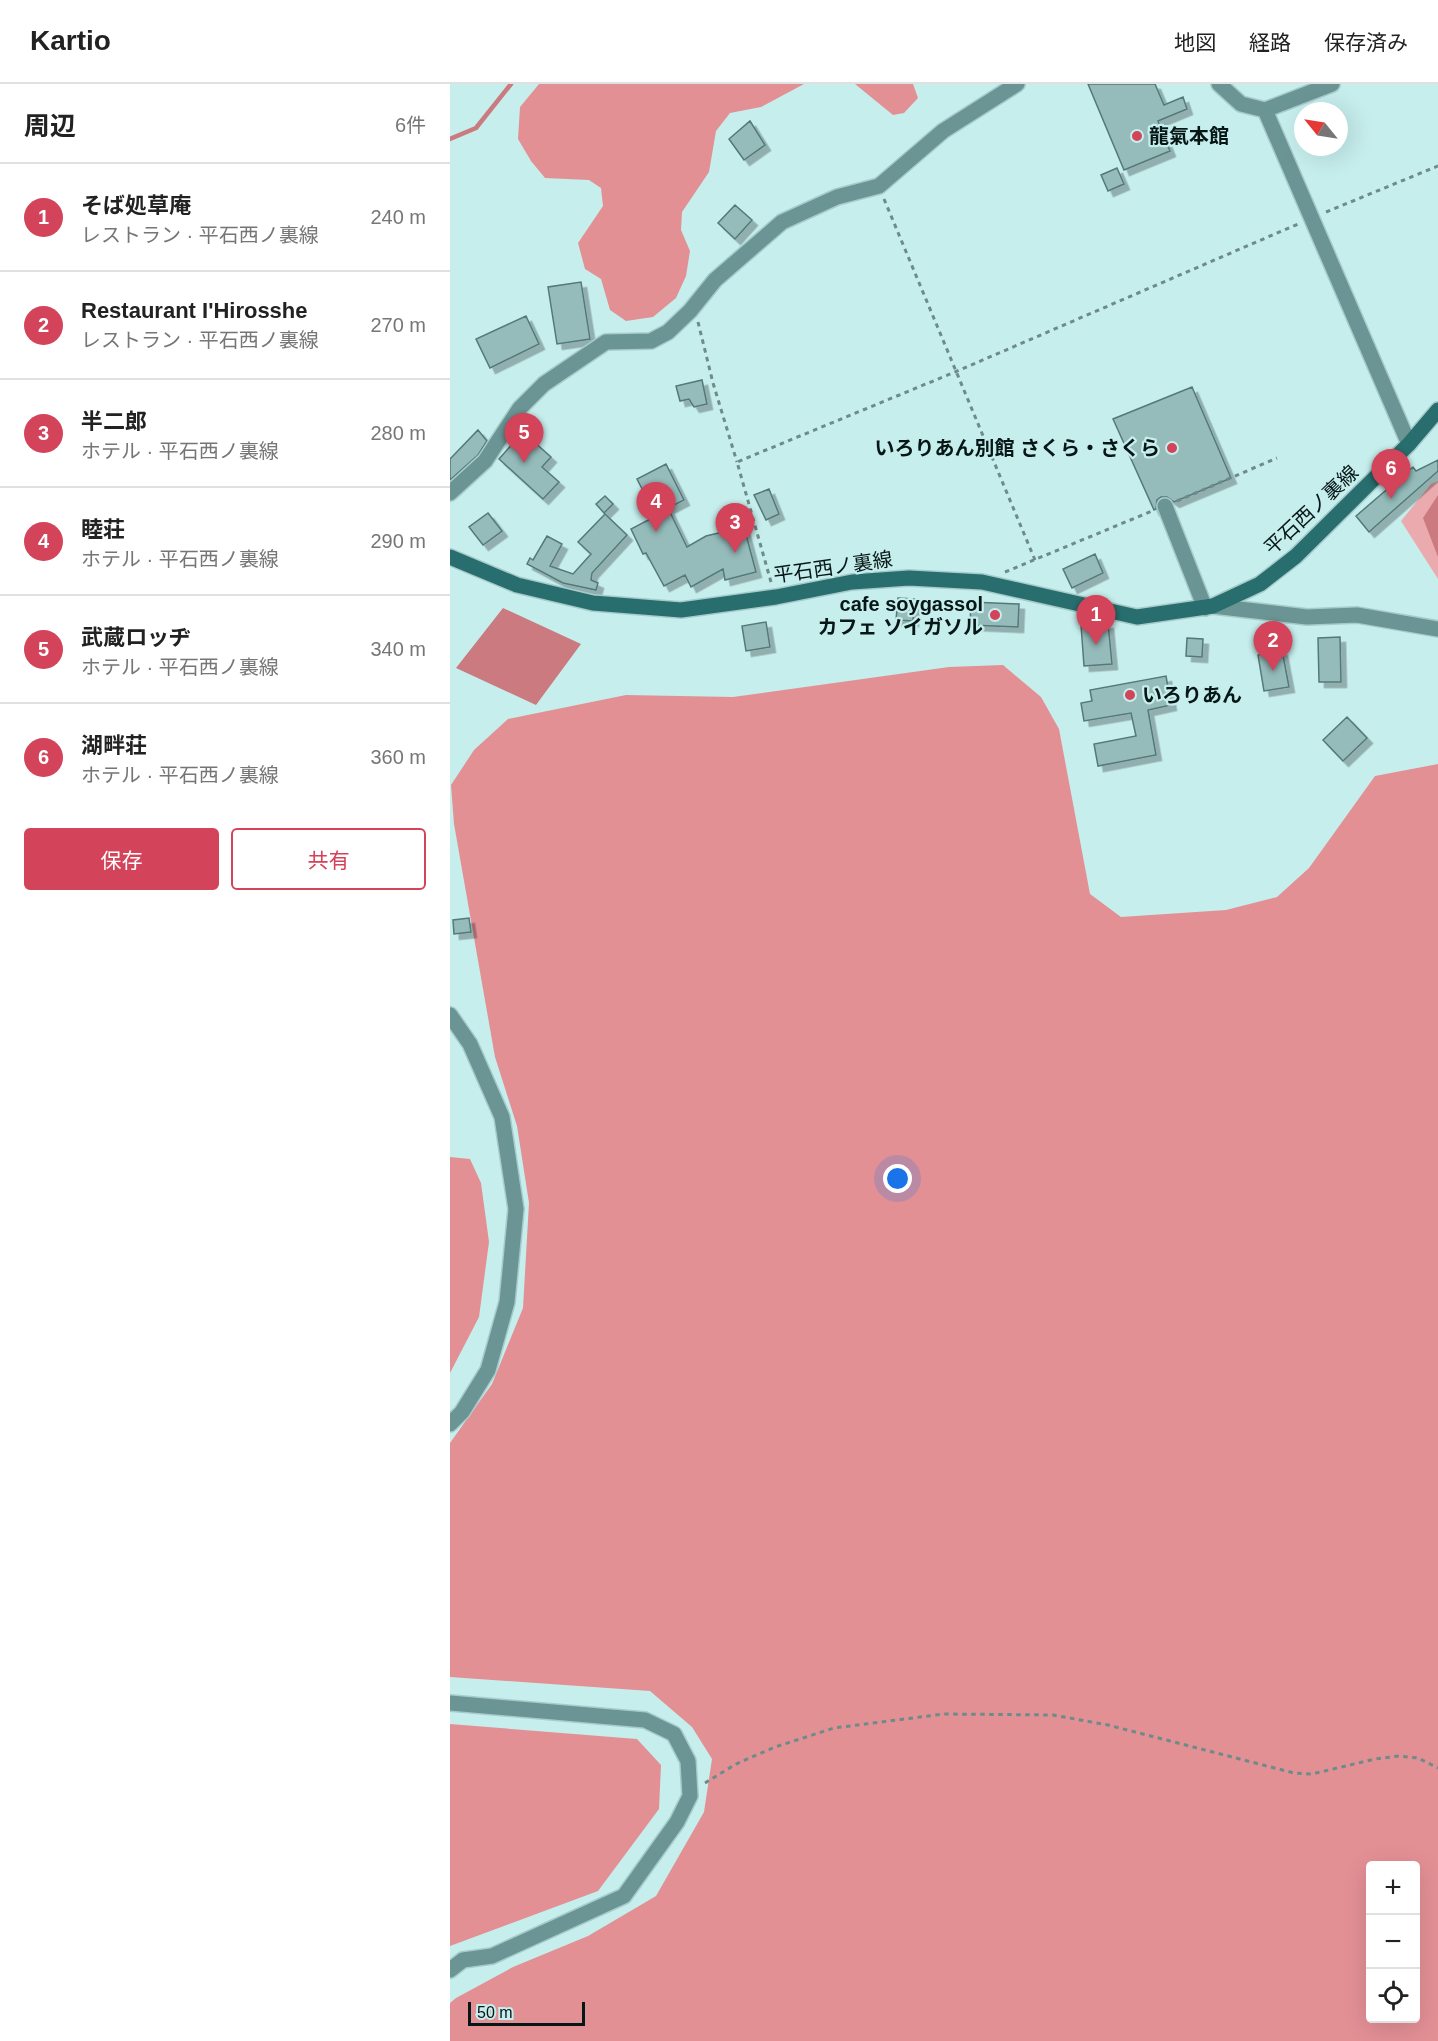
<!DOCTYPE html>
<html lang="ja">
<meta charset="utf-8">
<style>
:root{--surface:#fff;--page:#f2f2f2;--text:#222;--muted:#767676;--line:#e0e0e0;--accent:#d34359}
body{margin:0;font-family:Helvetica,"Noto Sans JP",sans-serif;background:var(--page);color:var(--text)}
.controls{position:absolute;right:18px;bottom:18px;display:grid;overflow:hidden;border-radius:6px;box-shadow:0 6px 24px #0002}
.controls button{width:54px;height:54px;display:grid;place-items:center;padding:0;border:0;border-bottom:2px solid var(--line);background:var(--surface);color:var(--text);font:30px sans-serif}
.compass{position:absolute;left:844px;top:18px;width:54px;height:54px;border-radius:50%;background:var(--surface);box-shadow:0 6px 24px #0002;rotate:300deg}
.scale{position:absolute;left:18px;bottom:15px;width:117px;box-sizing:border-box;padding-left:6px;border:3px solid #071616;border-top:0;font-size:16px;line-height:21px;white-space:nowrap;color:#071616;-webkit-text-stroke:4px #c6eeed;paint-order:stroke}
.you{position:absolute;left:448px;top:1095px;width:21px;height:21px;margin:-15px;border:4px solid #fff;border-radius:50%;background:#1a73e8;box-shadow:0 0 0 9px #1a73e833}
.badge{display:grid;place-items:center;width:39px;height:39px;border-radius:50%;background:var(--accent);color:#fff;font-size:20px;font-weight:700}
.pin{position:absolute;translate:-50% -50px;filter:drop-shadow(0 2px 3px #0008)}
.pin::after{content:'';position:absolute;top:32px;width:21px;height:18px;background:inherit;clip-path:polygon(0 0,100% 0,50% 100%)}
.list{margin:0;padding:0;list-style:none}
h2{display:flex;justify-content:space-between;align-items:center;height:78px;margin:0;padding:0 24px;font-size:26px}
h2 small{font-size:20px;font-weight:400;color:var(--muted)}
.list li{display:grid;grid-template-columns:39px 1fr auto;gap:18px;align-items:center;box-sizing:border-box;height:108px;padding:0 24px;border-top:2px solid var(--line)}
.list b{display:block;font-size:22px;white-space:nowrap}
.list p{margin:0;font-size:20px;white-space:nowrap;color:var(--muted)}
.list em{font-size:20px;font-style:normal;color:var(--muted)}
.actions{display:flex;gap:12px;padding:18px 24px}
.actions a{flex:1;padding:14px 0;border:2px solid var(--accent);border-radius:6px;text-align:center;font-size:21px;color:var(--accent)}
.actions .main{background:var(--accent);color:#fff}
.icon{flex:none;width:33px;height:33px;fill:none;stroke:currentColor;stroke-width:2;stroke-linecap:round;stroke-linejoin:round}
.map{position:relative;flex:none;width:988px;height:1957px;overflow:hidden}
header{display:flex;align-items:center;gap:36px;box-sizing:border-box;height:84px;padding:0 30px;background:var(--surface);border-bottom:2px solid var(--line)}
header strong{font-size:28px}
nav{display:flex;gap:33px;margin-inline-start:auto;font-size:21px}
main{display:flex}
aside{flex:1;background:var(--surface)}
.map>svg:first-child{display:block}
</style>
<header>
<strong>Kartio</strong>
<nav><a>地図</a><a>経路</a><a>保存済み</a></nav>
</header>
<main>
<aside>
<h2>周辺<small>6件</small></h2>
<ul class="list">
<li><span class="badge">1</span><div><b>そば処草庵</b><p>レストラン · 平石西ノ裏線</p></div><em>240 m</em></li>
<li><span class="badge">2</span><div><b>Restaurant I'Hirosshe</b><p>レストラン · 平石西ノ裏線</p></div><em>270 m</em></li>
<li><span class="badge">3</span><div><b>半二郎</b><p>ホテル · 平石西ノ裏線</p></div><em>280 m</em></li>
<li><span class="badge">4</span><div><b>睦荘</b><p>ホテル · 平石西ノ裏線</p></div><em>290 m</em></li>
<li><span class="badge">5</span><div><b>武蔵ロッヂ</b><p>ホテル · 平石西ノ裏線</p></div><em>340 m</em></li>
<li><span class="badge">6</span><div><b>湖畔荘</b><p>ホテル · 平石西ノ裏線</p></div><em>360 m</em></li>
</ul>
<div class="actions"><a class="main">保存</a><a>共有</a></div>
</aside>
<div class="map">
<svg width="988" height="1957" viewBox="0 0 988 1957">
<defs>
<filter id="shadow"><feDropShadow dx="5.5" dy="5.5" stdDeviation="0" flood-color="#0004"/></filter>
</defs>
<rect width="100%" height="100%" fill="#c6eeed"/>
<path fill="#ebabae" d="M988,397v98l-37,-58 30,-37z"/>
<path fill="#e39095" fill-rule="evenodd" d="M89,0h265l-43,23 -31,6 -14,18 -7,41 -27,40 -1,18 9,21 -4,25 -10,22 -23,19 -27,4 -16,-11 -9,-31 -16,-10 -7,-26 25,-37 -2,-18 -12,-8 -44,-2 -14,-17 -13,-22 2,-32z
M405,0h58l5,14 -14,15 -11,2z
M553,581l38,32 18,32 31,165 31,23 105,-7 51,-13 32,-29 66,-92 63,-12v1277h-988v-38l6,-5 57,-31 75,-31 68,-40 48,-84 8,-53 -20,-32 -42,-36 -200,-14v-234l42,-59 31,-76 6,-105 -12,-77 -22,-69 -41,-233 -3,-39 23,-35 34,-31 118,-24 107,2 216,-30zM920,1782h46v152h-46z
M0,1073l20,2 11,24 8,59 -10,75 -29,56z
M0,1640l187,15 24,26 -2,44 -61,82 -148,55z"/>
<path fill="#cb7a7f" d="M988,411v62l-15,-39z
M53,524l78,36 -45,61 -80,-37z"/>
<g fill="none" stroke-linecap="round" stroke-linejoin="round">
<path stroke="#cb7a7f" stroke-width="4.5" d="M0,55l26,-11 35,-44"/>
</g>
<path fill="#95bbbb" stroke="#547978" stroke-width="1.5" filter="url(#shadow)" d="M638,0h67l9,21 19,-8 4,12 -29,12 12,30 -46,19z
M300,37l15,24 -21,15 -15,-21z
M667,84l7,16 -16,7 -7,-16z
M285,121l17,15 -17,19 -17,-16z
M131,198l9,57 -33,5 -9,-57z
M76,232l13,28 -49,24 -14,-29z
M252,296l5,24 -13,3 -5,-8 -9,2 -4,-15z
M742,303l39,91 -57,24 -7,-5h-6l-4,3 -1,9 -2,1 -41,-91z
M28,346l9,11 -9,14 -28,25v-21z
M73,348l28,25 -9,10 17,15 -16,17 -44,-40z
M988,376v11l-69,61 -13,-16 57,-49 3,4z
M216,380l18,36 -16,8 19,39 19,-11 38,-9 12,45 -31,8 -2,-11 -32,18 -6,-12 -21,11 -18,-33 -3,1 -12,-25 25,-13 -19,-37z
M319,405l10,25 -13,6 -12,-25z
M155,412l8,8 -9,9 -8,-9z
M38,429l14,18 -19,14 -14,-18z
M155,430l22,21 -35,38 -1,7 7,3 -2,7 -33,-7 -36,-19 3,-6 3,2 14,-24 15,8 -12,22 23,8 18,-20 -13,-12z
M645,470l8,19 -31,15 -9,-19z
M448,514l16,1 -1,22 -17,-1z
M521,518l48,2 -1,23 -48,-2z
M316,538l4,25 -24,4 -4,-25z
M658,539l4,41 -28,2 -3,-41z
M890,553l1,45h-22l-1,-44z
M737,554l16,1 -1,18 -16,-1z
M832,566l7,37 -25,4 -6,-36z
M716,592l5,29 -23,5 8,45 -58,11 -4,-22 42,-8 -5,-23 -47,8 -3,-18 11,-2 -2,-11z
M897,633l20,21 -24,23 -20,-21z
M19,834l2,14 -17,2 -1,-14z"/>
<g fill="none" stroke-linecap="round" stroke-linejoin="round">
<defs>
<path id="minor" d="M769,0l22,20 24,6 67,-26
M815,26l144,334
M0,409l35,-32 35,-53 24,-24 62,-42 45,-1 17,-9 22,-21 25,-31 67,-58 55,-25 42,-11 64,-55 74,-47
M715,422l40,102
M763,522l94,11 50,-2 81,14
M0,931l20,29 32,73 14,92 -9,93 -19,68 -26,42 -12,12
M0,1619l195,17 29,14 14,27 2,35 -13,26 -53,74 -132,60 -29,4 -13,10"/>
<path id="secondary" d="M0,473l67,28 76,18 88,7 95,-13 76,-15 57,-4 73,4 155,35 76,-11 47,-22 36,-28 113,-112 29,-34"/>
</defs>
<use href="#minor" stroke="#a7cbcb" stroke-width="18"/>
<use href="#secondary" stroke="#a7cbcb" stroke-width="18"/>
<path stroke="#6e8b8a" stroke-width="3" stroke-dasharray="4.5 4.5" stroke-linecap="butt" d="M434,115l151,361
M876,128l112,-46
M248,238l15,61 24,79
M727,417l100,-43
M555,488l147,-61
M321,498l-34,-120 218,-90 343,-148
M255,1699l31,-19 39,-17 59,-19 110,-14 109,1 55,10 186,48 18,1 63,-15 24,-3 19,2 20,10"/>
<use href="#minor" stroke="#6b9595" stroke-width="15"/>
<use href="#secondary" stroke="#286e6e" stroke-width="15"/>
</g>
<g fill="#d34359" stroke="#c6eeed" stroke-width="2">
<circle cx="687" cy="52" r="6"/>
<circle cx="722" cy="364" r="6"/>
<circle cx="545" cy="531" r="6"/>
<circle cx="680" cy="611" r="6"/>
</g>
<g text-anchor="middle" dominant-baseline="central" stroke-width="4.5" stroke-linejoin="round" paint-order="stroke">
<g font-size="20" font-weight="bold" fill="#071616" stroke="#c6eeed" text-anchor="start">
<text x="699" y="52">龍氣本館</text>
<text x="710" y="364" text-anchor="end">いろりあん別館 さくら・さくら</text>
<text x="533" y="520" text-anchor="end">cafe soygassol<tspan x="533" dy="23">カフェ ソイガソル</tspan></text>
<text x="692" y="611">いろりあん</text>
</g>
<g font-size="20" fill="#071616" stroke="#c6eeed">
<text transform="translate(861 426) rotate(-43)">平石西ノ裏線</text>
<text transform="translate(383 483) rotate(-8)">平石西ノ裏線</text>
</g>
</g>
</svg>
<div class="controls">
<button>+</button>
<button>−</button>
<button><svg class="icon" aria-label="locate" viewBox="0 0 24 24"><circle cx="12" cy="12" r="6"/><path d="M12 2v4M12 18v4M2 12h4M18 12h4"/></svg></button>
</div>
<svg class="compass" viewBox="-18 -18 36 36"><path d="M0-13l5 13h-10z" fill="#e53935"/><path d="M0 13l5-13h-10z" fill="#767676"/></svg>
<div class="scale">50 m</div>
<div class="you"></div>
<div class="pin badge" style="left:646px;top:561px">1</div>
<div class="pin badge" style="left:823px;top:587px">2</div>
<div class="pin badge" style="left:285px;top:469px">3</div>
<div class="pin badge" style="left:206px;top:448px">4</div>
<div class="pin badge" style="left:74px;top:379px">5</div>
<div class="pin badge" style="left:941px;top:415px">6</div>
</div>
</main>
